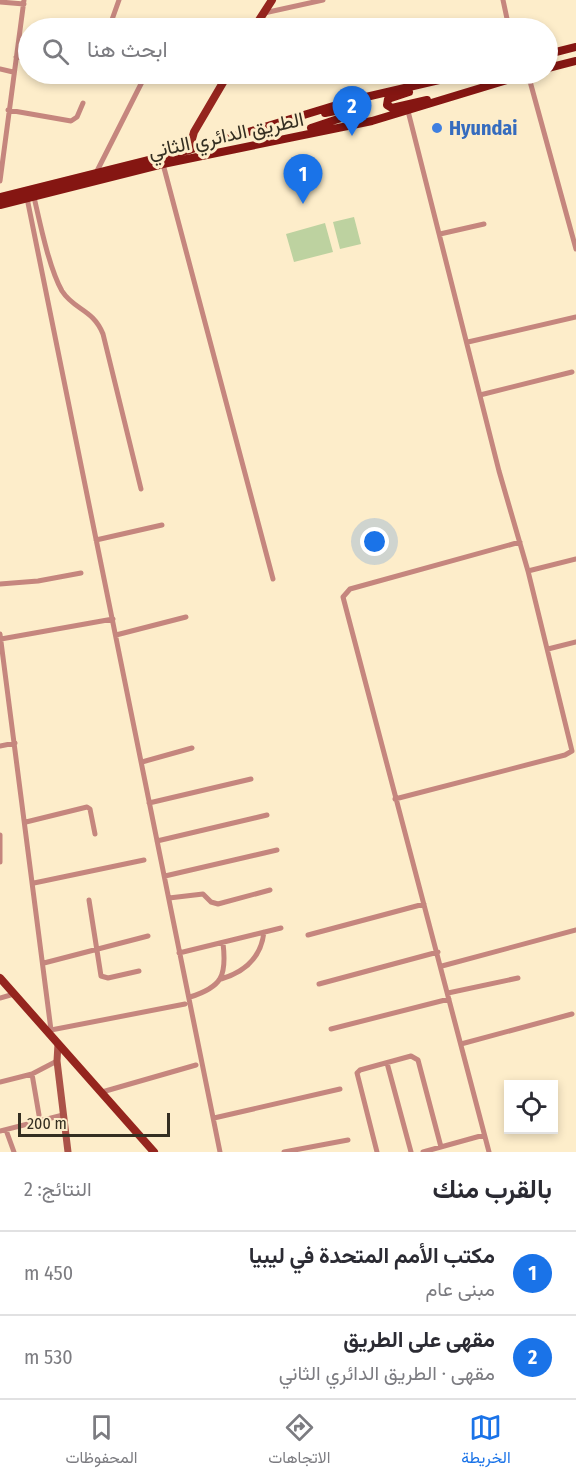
<!DOCTYPE html>
<html lang="ar">
<meta charset="utf-8">
<style>
:root{--surface:#fff;--page:#f7f7f7;--text:#2b2b33;--muted:#7c7c81;--line:#e1e1e2;--accent:#1a73e8}
body{margin:0;font-family:"Fira Sans Condensed",Vazirmatn,sans-serif;background:var(--page);color:var(--text);direction:rtl}
.controls{position:absolute;right:18px;bottom:18px;display:grid;overflow:hidden;border-radius:0px;box-shadow:0 3px 9px #0003}
.controls button{width:54px;height:54px;display:grid;place-items:center;padding:0;border:0;border-bottom:2px solid var(--line);background:var(--surface);color:var(--text);font:30px sans-serif}
.scale{position:absolute;left:18px;bottom:15px;width:152px;box-sizing:border-box;padding-left:6px;border:3px solid #342e21;border-top:0;font-size:16px;line-height:21px;white-space:nowrap;color:#342e21;-webkit-text-stroke:4px #fdedca;paint-order:stroke}
.you{position:absolute;left:375px;top:542px;width:21px;height:21px;margin:-15px;border:4px solid #fff;border-radius:50%;background:#1a73e8;box-shadow:0 0 0 9px #1a73e833}
.badge{display:grid;place-items:center;width:39px;height:39px;border-radius:50%;background:var(--accent);color:#fff;font-size:20px;font-weight:700}
.pin{position:absolute;translate:-50% -50px;filter:drop-shadow(0 2px 3px #0008)}
.pin::after{content:'';position:absolute;top:32px;width:21px;height:18px;background:inherit;clip-path:polygon(0 0,100% 0,50% 100%)}
.list{margin:0;padding:0;list-style:none}
h2{display:flex;justify-content:space-between;align-items:center;height:78px;margin:0;padding:0 24px;font-size:26px}
h2 small{font-size:20px;font-weight:400;color:var(--muted)}
.list li{display:grid;grid-template-columns:39px 1fr auto;gap:18px;align-items:center;box-sizing:border-box;height:84px;padding:0 24px;border-top:2px solid var(--line)}
.list b{display:block;font-size:22px;white-space:nowrap}
.list p{margin:0;font-size:20px;white-space:nowrap;color:var(--muted)}
.list em{font-size:20px;font-style:normal;color:var(--muted)}
.icon{flex:none;width:33px;height:33px;fill:none;stroke:currentColor;stroke-width:2;stroke-linecap:round;stroke-linejoin:round}
.map{position:relative;flex:none;width:576px;height:1152px;overflow:hidden;direction:ltr}
.search{position:absolute;background:var(--surface);box-shadow:0 3px 9px #0003;left:18px;right:18px;top:18px;height:66px;display:flex;align-items:center;gap:15px;box-sizing:border-box;padding:0 21px;border-radius:33px;color:var(--muted);font-size:22px}
.sheet{height:246px;background:var(--surface)}
nav{display:flex;justify-content:space-around;align-items:center;box-sizing:border-box;height:84px;border-top:2px solid var(--line);background:var(--surface);font-size:16px;color:var(--muted)}
nav a{display:grid;justify-items:center;gap:3px}
nav .on{color:var(--accent)}
.map>svg:first-child{display:block}
</style>
<div class="map">
<svg width="576" height="1152" viewBox="0 0 576 1152">
<rect width="100%" height="100%" fill="#fdedca"/>
<path fill="#bdd2a0" d="M354,217l7,27 -21,5 -7,-27z
M325,223l8,29 -39,10 -8,-28z"/>
<g fill="none" stroke-linecap="round" stroke-linejoin="round">
<path stroke="#c5867e" stroke-width="5" d="M503,0l6,28
M0,2l24,2
M264,13l59,-13
M122,24l34,4
M109,28l10,-28
M16,57l12,2
M0,69l13,3
M528,74l48,175
M8,110l63,11 6,-4 6,-14
M408,111l91,360 29,100 48,-12
M163,164l110,415
M96,173l50,-99
M0,181l24,-181
M34,197c6,26 15,71 28,94 12,19 31,18 41,43l38,155
M27,198l193,954
M440,234l44,-10
M468,342l108,-25
M480,395l92,-23
M96,540l66,-15
M0,584l38,-3 43,-8
M0,634l51,396 -2,4
M116,635l70,-18
M1,639l112,-20
M548,649l28,-7
M0,746l15,-3
M142,762l50,-14
M395,799l170,-44 7,-4 -44,-180
M149,803l102,-24
M26,822l61,-15 3,2 5,25
M0,835v27
M157,841l110,-26
M165,876l112,-26
M34,883l110,-23
M169,898l34,-4 8,8 7,2 52,-14
M89,900l12,76 7,2 31,-7
M308,935l116,-31
M179,953l102,-25
M44,963l104,-27
M442,966l134,-36
M221,979c24,-7 40,-21 43,-47
M319,984l119,-32
M448,993l70,-15
M190,997c32,-10 37,-21 33,-54
M0,998l14,-4
M331,1029l118,-30
M51,1030l134,-26
M461,1044l111,-30
M387,1063l24,89
M32,1074l7,41
M0,1082l32,-8 25,-13
M102,1092l94,-27
M214,1118l126,-29
M6,1130l8,22
M0,1131l63,-16
M284,1152l64,-12
M377,1152l-20,-79 3,-3 51,-14 7,4 23,87
M423,1152l61,-17
M489,1152l-146,-555 7,-8 170,-47"/>
<path stroke="#ab5248" stroke-width="7" d="M58,1044l-1,17 11,91"/>
<path stroke="#95251e" stroke-width="8" d="M254,28l18,-28
M189,150l5,-18 34,-58
M0,978l154,174"/>
<path stroke="#851612" stroke-width="8" d="M548,54l28,-7
M548,68l28,-7
M409,92l-21,7 -1,6 5,3 35,-8
M311,128l33,-11 -4,-7 -15,3
M0,197l189,-47 164,-50 112,-26
M0,205l163,-41 209,-43 155,-47"/>
</g>
<circle fill="#3f7fe0" stroke="#fdedca" stroke-width="2" cx="437" cy="128" r="6"/>
<g text-anchor="middle" dominant-baseline="central" stroke-width="6" stroke-linejoin="round" paint-order="stroke">
<g font-size="20" font-weight="bold" fill="#366cbe" stroke="#fdedca" text-anchor="start">
<text x="449" y="128">Hyundai</text>
</g>
<g font-size="20" fill="#342e21" stroke="#fdedca">
<text transform="translate(226 135) rotate(-12)">الطريق الدائري الثاني</text>
</g>
</g>
</svg>
<div class="controls">
<button><svg class="icon" aria-label="locate" viewBox="0 0 24 24"><circle cx="12" cy="12" r="6"/><path d="M12 2v4M12 18v4M2 12h4M18 12h4"/></svg></button>
</div>
<div class="scale">200 m</div>
<div class="you"></div>
<div class="pin badge" style="left:303px;top:204px">1</div>
<div class="pin badge" style="left:352px;top:136px">2</div>
<div class="search"><svg class="icon" aria-label="search" viewBox="0 0 24 24"><circle cx="10" cy="10" r="6"/><path d="M15 15l6 6"/></svg>ابحث هنا</div>
</div>
<section class="sheet">
<h2>بالقرب منك<small>النتائج: 2</small></h2>
<ul class="list">
<li><span class="badge">1</span><div><b>مكتب الأمم المتحدة في ليبيا</b><p>مبنى عام</p></div><em>450 m</em></li>
<li><span class="badge">2</span><div><b>مقهى على الطريق</b><p>مقهى · الطريق الدائري الثاني</p></div><em>530 m</em></li>
</ul>
</section>
<nav>
<a class="on"><svg class="icon" aria-label="map" viewBox="0 0 24 24"><path d="M3 6l6-2 6 2 6-2v14l-6 2-6-2-6 2zM9 4v14M15 6v14"/></svg>الخريطة</a>
<a><svg class="icon" aria-label="directions" viewBox="0 0 24 24"><path d="M12 3l9 9-9 9-9-9zM9 14v-3h6M13 9l2 2-2 2"/></svg>الاتجاهات</a>
<a><svg class="icon" aria-label="saved" viewBox="0 0 24 24"><path d="M7 4h10v16l-5-4-5 4z"/></svg>المحفوظات</a>
</nav>
